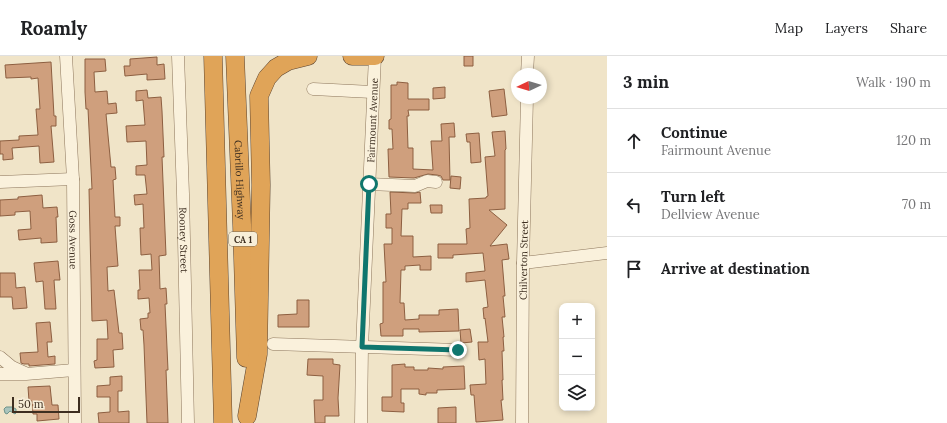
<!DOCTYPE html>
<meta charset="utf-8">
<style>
:root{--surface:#fff;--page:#f6f6f6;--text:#202124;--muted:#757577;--line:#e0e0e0}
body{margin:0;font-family:Lora,serif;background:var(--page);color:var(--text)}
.controls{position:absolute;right:12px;bottom:12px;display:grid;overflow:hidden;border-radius:8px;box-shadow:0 2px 6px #0003}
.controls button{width:36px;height:36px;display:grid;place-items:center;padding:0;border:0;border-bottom:1px solid var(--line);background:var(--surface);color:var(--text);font:20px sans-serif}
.compass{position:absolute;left:511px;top:12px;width:36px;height:36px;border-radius:50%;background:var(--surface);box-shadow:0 2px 6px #0003;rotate:266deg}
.scale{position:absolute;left:12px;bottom:10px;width:68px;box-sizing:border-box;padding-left:4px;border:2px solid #3d2e20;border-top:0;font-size:11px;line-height:14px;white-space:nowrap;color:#3d2e20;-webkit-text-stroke:3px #f7eed8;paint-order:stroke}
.stop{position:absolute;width:12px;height:12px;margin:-9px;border:3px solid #0f766e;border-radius:50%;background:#fff}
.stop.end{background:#0f766e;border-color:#fff;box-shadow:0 1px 4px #0008}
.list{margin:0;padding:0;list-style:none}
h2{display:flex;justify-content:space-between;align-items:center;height:52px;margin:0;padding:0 16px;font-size:17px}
h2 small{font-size:13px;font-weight:400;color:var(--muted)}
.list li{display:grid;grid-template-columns:26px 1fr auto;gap:12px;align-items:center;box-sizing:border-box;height:64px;padding:0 16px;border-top:1px solid var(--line)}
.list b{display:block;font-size:15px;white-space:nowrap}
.list p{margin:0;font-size:13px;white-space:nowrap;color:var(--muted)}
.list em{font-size:13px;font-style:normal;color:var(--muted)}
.icon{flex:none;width:22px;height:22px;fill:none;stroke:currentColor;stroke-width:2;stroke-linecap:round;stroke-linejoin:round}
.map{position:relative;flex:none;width:607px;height:367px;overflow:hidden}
header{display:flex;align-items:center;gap:24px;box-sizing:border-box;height:56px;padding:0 20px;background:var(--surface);border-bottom:1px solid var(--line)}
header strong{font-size:19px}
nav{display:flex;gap:22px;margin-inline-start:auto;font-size:14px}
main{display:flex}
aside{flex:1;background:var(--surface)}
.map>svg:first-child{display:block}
</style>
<header>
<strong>Roamly</strong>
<nav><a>Map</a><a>Layers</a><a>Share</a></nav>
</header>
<main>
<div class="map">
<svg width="607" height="367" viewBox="0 0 607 367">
<rect width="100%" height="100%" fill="#f0e4c8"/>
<path fill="#a9c4bc" stroke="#6f938a" d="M6,351h6l4,2v4l-1,1 -5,-3 -3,3 -2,-1 -1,-4z"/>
<path fill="#cf9f7d" stroke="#8d5f41" d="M464,0h9v10h-9z
M157,1v8l7,-1 1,15 -18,1v-6l-22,2 -1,-10h6v-7z
M85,3h20l1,12 -12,1 1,20 12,-1 1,13 8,-1 1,10 -11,1 5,53h4l1,12 -3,1 2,37h5v9h-5l3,40 -11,1 1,24 6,-1 5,43h3l1,16 -10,1 1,17 -19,1 -1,-7 3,-1v-21h11l-1,-19 -15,1 -3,-132h3l-4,-80h-2l-1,-17z
M51,6l3,54h2v10h-5l3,36 -14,1 -1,-17 -27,2 1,11 -10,1v-6h-3v-13l19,-1v-4l19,-1 -2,-26h4l-2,-31 -7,1v-2l-25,1 -1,-13z
M397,26l11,1v16h21v11h-21l1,6h-2l1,32h5v21l20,1 -2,-29h11l-1,-17 13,-1 1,14h-6l1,43h-7l-2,-4 -4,-1 -9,-1 -14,4 -25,-1 -1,-28h5l-1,-20h-3v-9l2,-1v-34h6z
M445,31v11l-12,1v-11z
M504,33l3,26 -15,2 -3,-26z
M147,34l1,8 13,-1 1,14 2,46h-2l4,98 -7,1 1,33 6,-1 1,16h-2l3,66h-2l2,53h-21l-3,-78 -1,-15h-2l-1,-11 8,-1v-5h2l-1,-15 -11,1v-9h2l-1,-20h13l-1,-16 -10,1 -1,-27h4l-1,-24 -8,1 -1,-10 13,-1 -2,-19h-9v-9l11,-1 -1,-24 -19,1 -1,-16 19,-1 -2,-25 -7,1v-10z
M505,75l1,18 -1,1v59l-16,1 18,15 -17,21 17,-2 2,15 -7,1 3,36h-2l2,21h-3l2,20h-1l1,14h-2l1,29h-1l1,20h-2l2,20 -27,2 -2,-27h-3l-1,-10 16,-1 -1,-25 -6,1 -1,-18h10l-3,-24 -1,1 -1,-11 5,-1 -3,-27 -19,2v-9l19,-2 -2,-18 -30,2v3h-15v-14h29l-1,-15 4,-1 -1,-29 17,-1v-1l2,-1 -3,-39 10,-1 -3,-24z
M479,77l2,29 -10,1 -1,-21h-3l-1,-8z
M451,120l10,1 -1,12 -10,-1z
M390,136l25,1 5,-1 1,11h-13v6h-6l-1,27h12v21l18,-1v14h-11v-5l-15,1v4h-4l-1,33h4l1,17 14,-1v-4h20v-5l19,-1 1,22 -40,1v-3h-16v7h-22l-1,-12 3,-1v-41h3l-2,-38h8v-16h-6v-14h5z
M42,139l1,13 14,-1 1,10h-2l1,25 -16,1v-5l-22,2 -1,-10 13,-1 -1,-18 -15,1v3l-15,1v-16l18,-1v-2z
M430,149h12v8h-11z
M58,205l2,19h-6l2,29h-11l-2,-28 -7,1 -2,-19z
M0,217h15l1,15 9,-1 2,21 -14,1 -1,-12h-12z
M297,244h12v27h-31v-12l19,-1z
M50,266l2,20h-5l1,15 7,-1v8l-26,2v-2h-5l-3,-1 -1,-10 18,-1 -2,-29z
M470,273l2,13 -11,1 -1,-13z
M308,303h25v5l7,1 -2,33 1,18h-14v7h-10l-1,-23h9v-24l-16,-1z
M405,308v3h9v3h14v-2l15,1v-2l21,-1 1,23 -28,1v3h-11v2l-7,-1v-5h-18v14h3v9l-22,-1v-14h10v-32z
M122,320v15h-4v21l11,-1v12h-30l-1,-10 12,-1v-15h-13v-11l13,-1v-8z
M50,330l2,19h6l1,14 -22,2v-7h-4l-1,-13h-3l-1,-14z
M456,351v16h-18v-15z"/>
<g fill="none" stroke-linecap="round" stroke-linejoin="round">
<defs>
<g id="minor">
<path id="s1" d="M66,0l7,123 2,244"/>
<path id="s2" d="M178,0l5,138 5,229"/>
<path d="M527,18l1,-18"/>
<path d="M313,33l59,3"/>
<path d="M0,126l73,-3"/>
<path d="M369,128l46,2 12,-5 9,1"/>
<path d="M523,207l84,-10"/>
<path d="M273,288l185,6"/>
<path d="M0,301l12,10 13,6"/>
<path d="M0,318h26l48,-4"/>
<path id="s3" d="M361,367l1,-76 13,-291"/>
<path id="s4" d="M522,367l1,-160 4,-165"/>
</g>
<g id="highway">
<path d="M213,0l10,367"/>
<path id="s5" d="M235,0l7,169 4,133"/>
<path d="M352,0h23"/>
<path d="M247,360l11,-62 3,-169 -2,-89 8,-18 9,-10 12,-7 20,-5"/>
</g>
</defs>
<use href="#minor" stroke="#8d765c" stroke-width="13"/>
<use href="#highway" stroke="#5b4430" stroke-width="19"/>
<use href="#minor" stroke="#faf1dc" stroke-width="12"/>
<use href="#highway" stroke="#e0a458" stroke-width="18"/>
</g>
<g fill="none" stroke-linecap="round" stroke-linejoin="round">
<path stroke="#0f766e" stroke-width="5" d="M369,128l-7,163 96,3"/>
</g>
<g text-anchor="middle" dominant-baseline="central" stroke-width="3.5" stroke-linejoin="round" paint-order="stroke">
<rect fill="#f7eed8" stroke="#756857" stroke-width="1" x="229" y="176" width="28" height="14" rx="3"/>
<g font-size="9" font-weight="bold" fill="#3d2e20">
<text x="243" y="183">CA 1</text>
</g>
<g font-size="10" fill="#3d2e20" stroke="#f7eed8">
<text stroke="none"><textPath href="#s3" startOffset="303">Fairmount Avenue</textPath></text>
<text stroke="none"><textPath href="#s5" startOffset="124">Cabrillo Highway</textPath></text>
<text stroke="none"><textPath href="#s1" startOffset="184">Goss Avenue</textPath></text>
<text stroke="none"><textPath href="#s2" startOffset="184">Rooney Street</textPath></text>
<text stroke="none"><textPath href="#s4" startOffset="163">Chilverton Street</textPath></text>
</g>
</g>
</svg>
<div class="controls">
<button>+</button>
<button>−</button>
<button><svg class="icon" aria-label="layers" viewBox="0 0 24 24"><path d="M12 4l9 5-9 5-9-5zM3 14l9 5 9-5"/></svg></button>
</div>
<svg class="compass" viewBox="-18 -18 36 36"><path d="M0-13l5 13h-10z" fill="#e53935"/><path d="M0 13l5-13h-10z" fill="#757577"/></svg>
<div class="scale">50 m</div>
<div class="stop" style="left:369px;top:128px"></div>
<div class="stop end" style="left:458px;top:294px"></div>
</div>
<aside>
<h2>3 min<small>Walk · 190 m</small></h2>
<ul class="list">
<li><svg class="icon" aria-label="ahead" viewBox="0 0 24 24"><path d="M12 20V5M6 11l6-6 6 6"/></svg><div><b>Continue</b><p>Fairmount Avenue</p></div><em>120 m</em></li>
<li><svg class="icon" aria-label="left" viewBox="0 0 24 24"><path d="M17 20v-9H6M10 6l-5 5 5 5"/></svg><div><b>Turn left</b><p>Dellview Avenue</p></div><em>70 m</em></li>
<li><svg class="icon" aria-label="arrive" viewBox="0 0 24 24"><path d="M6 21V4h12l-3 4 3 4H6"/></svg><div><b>Arrive at destination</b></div></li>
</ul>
</aside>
</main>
